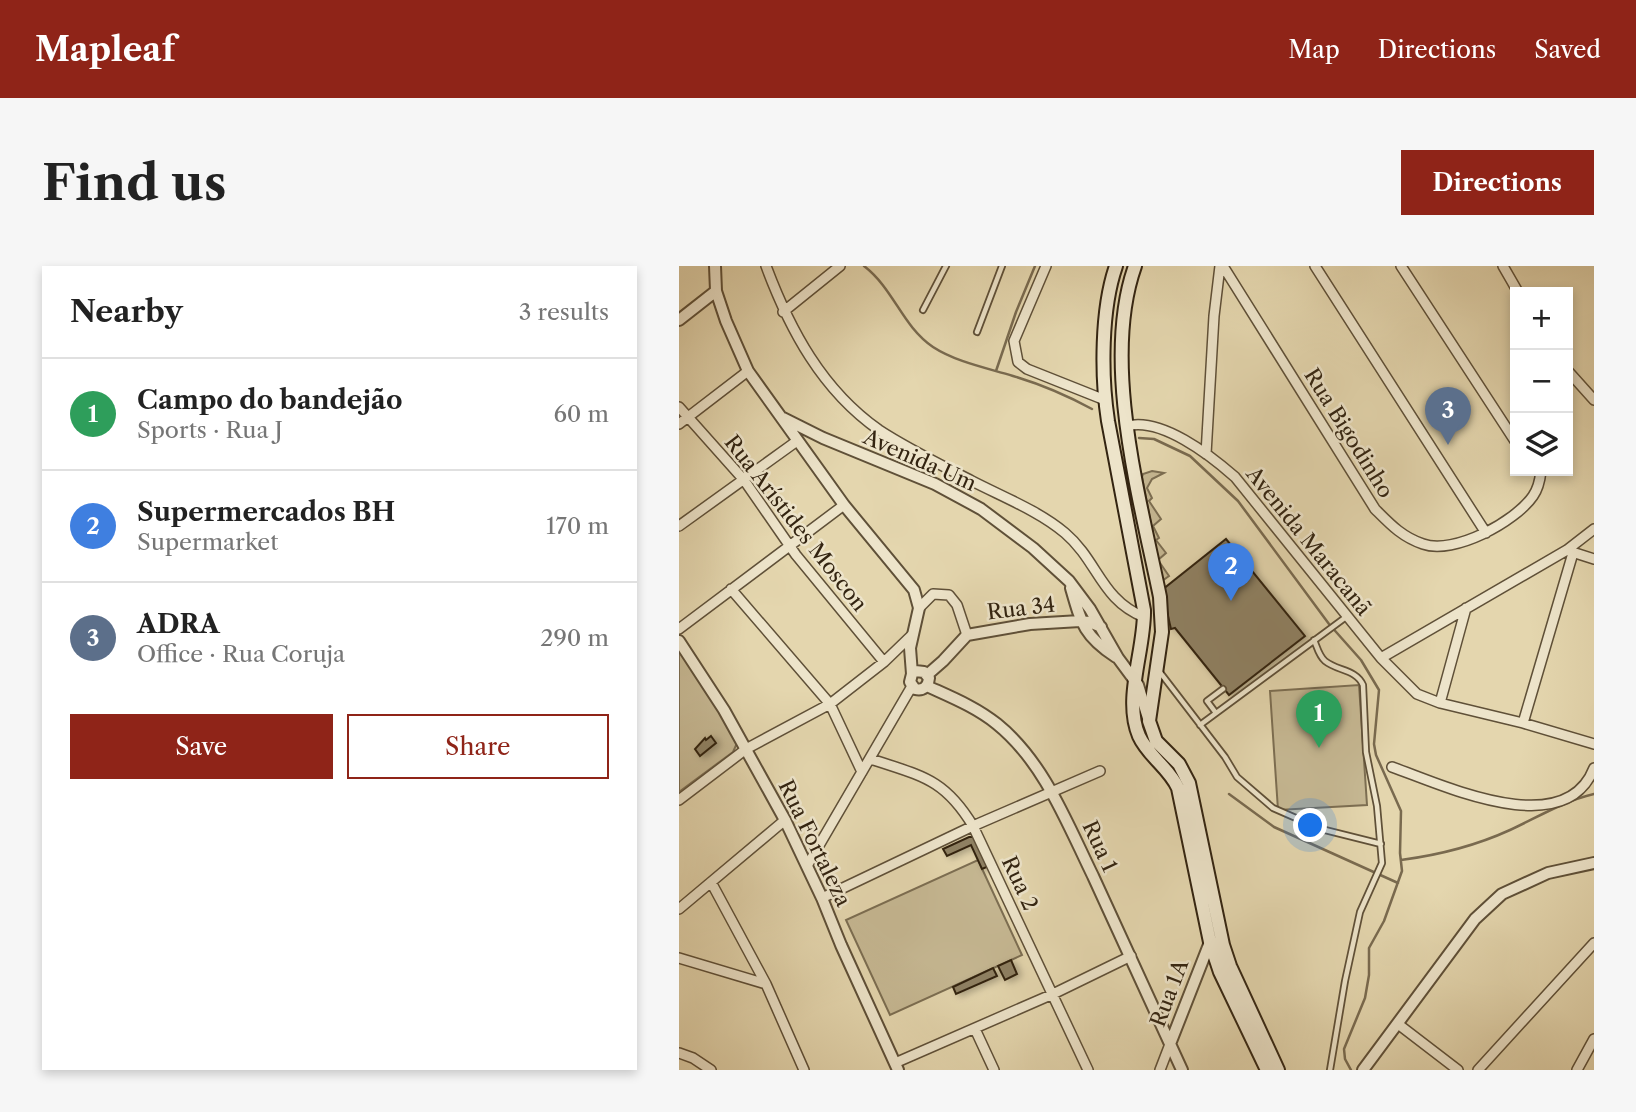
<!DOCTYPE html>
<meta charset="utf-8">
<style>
:root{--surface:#fff;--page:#f6f6f6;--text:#222;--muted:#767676;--line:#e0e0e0;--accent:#8f2418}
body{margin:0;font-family:"Libre Caslon Text",serif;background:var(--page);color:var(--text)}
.controls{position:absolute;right:21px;top:21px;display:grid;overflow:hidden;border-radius:0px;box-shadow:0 4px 10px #0003}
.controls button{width:63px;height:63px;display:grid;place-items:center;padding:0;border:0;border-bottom:2px solid var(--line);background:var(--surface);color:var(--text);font:35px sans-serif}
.you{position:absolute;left:632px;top:560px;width:24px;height:24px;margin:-18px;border:5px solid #fff;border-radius:50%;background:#1a73e8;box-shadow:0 0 0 10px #1a73e833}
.badge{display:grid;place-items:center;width:46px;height:46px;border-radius:50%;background:var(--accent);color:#fff;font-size:23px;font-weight:700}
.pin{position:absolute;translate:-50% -58px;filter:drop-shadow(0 2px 4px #0008)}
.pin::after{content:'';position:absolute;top:37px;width:24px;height:21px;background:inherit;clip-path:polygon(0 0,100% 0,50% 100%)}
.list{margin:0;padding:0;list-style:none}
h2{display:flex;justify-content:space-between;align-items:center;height:91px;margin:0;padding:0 28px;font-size:30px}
h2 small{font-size:23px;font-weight:400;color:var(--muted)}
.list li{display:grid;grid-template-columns:46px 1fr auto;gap:21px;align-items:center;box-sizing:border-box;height:112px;padding:0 28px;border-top:2px solid var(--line)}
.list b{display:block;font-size:26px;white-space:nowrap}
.list p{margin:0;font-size:23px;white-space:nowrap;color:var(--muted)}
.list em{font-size:23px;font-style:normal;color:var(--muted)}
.actions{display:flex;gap:14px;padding:21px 28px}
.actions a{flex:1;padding:16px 0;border:2px solid var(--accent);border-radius:0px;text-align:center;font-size:24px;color:var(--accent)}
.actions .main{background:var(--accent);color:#fff}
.icon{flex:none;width:38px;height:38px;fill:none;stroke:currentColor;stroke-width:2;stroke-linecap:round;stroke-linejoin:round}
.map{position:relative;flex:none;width:915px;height:804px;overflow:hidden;border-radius:0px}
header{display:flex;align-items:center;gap:42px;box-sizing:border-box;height:98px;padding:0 35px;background:var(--accent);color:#fff}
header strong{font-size:33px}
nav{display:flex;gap:38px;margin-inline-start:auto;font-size:24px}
.intro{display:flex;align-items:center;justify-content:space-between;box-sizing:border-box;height:168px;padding:0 42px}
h1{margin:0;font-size:49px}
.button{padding:18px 32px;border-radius:0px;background:var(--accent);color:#fff;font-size:24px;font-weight:700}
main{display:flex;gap:42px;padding:0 42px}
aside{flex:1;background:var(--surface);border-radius:0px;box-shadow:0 4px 10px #0003}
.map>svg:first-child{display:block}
</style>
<header>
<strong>Mapleaf</strong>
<nav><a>Map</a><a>Directions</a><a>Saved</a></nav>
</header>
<div class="intro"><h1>Find us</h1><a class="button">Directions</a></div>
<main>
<aside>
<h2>Nearby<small>3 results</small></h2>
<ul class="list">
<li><span class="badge" style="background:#2e9e5b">1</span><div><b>Campo do bandejão</b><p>Sports · Rua J</p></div><em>60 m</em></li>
<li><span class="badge" style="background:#3f7fe0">2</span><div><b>Supermercados BH</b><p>Supermarket</p></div><em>170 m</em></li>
<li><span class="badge" style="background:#5c6f8a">3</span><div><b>ADRA</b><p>Office · Rua Coruja</p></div><em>290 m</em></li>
</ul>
<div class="actions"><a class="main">Save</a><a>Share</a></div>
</aside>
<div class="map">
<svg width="915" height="804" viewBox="0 0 915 804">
<defs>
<filter id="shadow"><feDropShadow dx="4" dy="2" stdDeviation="3.5" flood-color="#0004"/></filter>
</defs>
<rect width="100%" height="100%" fill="#e4d6ae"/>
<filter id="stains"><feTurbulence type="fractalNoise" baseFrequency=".00286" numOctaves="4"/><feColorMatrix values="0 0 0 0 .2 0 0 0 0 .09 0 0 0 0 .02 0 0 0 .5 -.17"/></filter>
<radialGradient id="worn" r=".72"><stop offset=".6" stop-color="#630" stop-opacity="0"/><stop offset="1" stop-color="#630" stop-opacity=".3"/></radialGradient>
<path fill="#c6b893" stroke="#7c6e52" stroke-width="2" d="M473,205l12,2 -12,6 -5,9 5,10 -3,3 12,18 -8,7 6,12 -3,2 10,13 -8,7 11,16 -7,5 -20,-104 1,-3z
M0,381l59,94 -5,11 -54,40z
M680,419l8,120 -89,5 -8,-119z
M299,594l44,95 -132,60 -44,-95z"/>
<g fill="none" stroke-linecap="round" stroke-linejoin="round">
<path stroke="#796a4f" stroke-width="2.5" d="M185,0c30,23 38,60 69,81 23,15 54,21 80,29 27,8 55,20 79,33
M317,105l20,-59 19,-46
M460,172l15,1 36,17 48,45 91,123 32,36 18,30 -5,54 2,11 25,56 -1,42 2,18 -18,50 -15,27v27l-4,23 -21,51 1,10 6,11
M550,528l45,33 124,56
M722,594c38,-5 74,-14 109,-30 28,-13 54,-29 84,-36"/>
</g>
<path fill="#8f8163" stroke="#332411" stroke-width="2" filter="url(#shadow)" d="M547,273l79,97 -76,59 -54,-67 -4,1 -9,-39z
M32,470l5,7 -16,13 -5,-7 10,-11 1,2z
M290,571h5l15,29 -7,3 -11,-24 -24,11 -4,-7z
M332,694l6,14 -12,6 -7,-14z
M314,702l4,8 -41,18 -3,-7z"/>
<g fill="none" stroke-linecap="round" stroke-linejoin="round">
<defs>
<path id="service" d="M244,44l23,-44
M298,66l25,-66
M635,374c3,7 5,16 11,21 12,10 31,8 38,24l3,67 11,54 5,57 -22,49 -15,69 -15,89
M480,405l66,86 12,20 36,31 48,21 60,15
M537,447l-9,-12 16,-12
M521,459l146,-108"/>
<path id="minor" d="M87,0c24,64 56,124 113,164 29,19 62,35 93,51 31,16 67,30 93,52 33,28 36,67 79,84
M367,0l-32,75 4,21 9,7 78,31
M544,0l152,243c15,15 27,28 48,35 31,11 92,-22 110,-48 5,-7 7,-16 8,-25
M636,0l171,267
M722,0l114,175
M824,0l15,26
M104,46l57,-46
M889,105l26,29
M0,141l65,73 52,75 88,107
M0,158l69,-53
M448,160c34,-9 83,29 108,51l146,181 36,36 23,9 83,20 71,21
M527,188l8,-138 6,-50
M0,260l118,-85
M890,285l25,8
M52,323l99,115 32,68
M240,342l14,-14 16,1 8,10 10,30
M0,363l165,-124
M702,392l186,-108 27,-21
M761,437l26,-95
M844,457l50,-170
M192,493c50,17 73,19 102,67l115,244
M713,501c51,18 173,76 202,1
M0,534l67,-51 84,-45 54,-42 28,-27
M128,600l105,-180
M32,616l55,102 38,86
M143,632l151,-72 127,-55
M0,643l106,-89
M0,692l87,26
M719,758l60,46
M296,763l19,41
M0,787l14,5 18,12
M216,797l158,-69 78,-38
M481,804l10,-26
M799,804l116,-127
M898,804l17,-31"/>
<path id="tertiary" d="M36,0l1,25 10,30 22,50 96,134 70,85 5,18 -9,40 2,26 -2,8 5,7c8,2 13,-2 14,-11l-5,-6 -9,-1 -3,3
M0,54l37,-29
M104,152l40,20 112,46 46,25 52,39 36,33 21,28 28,49 20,27 10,33
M392,322c10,35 13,48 45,69
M0,375l45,69 61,110 37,78 19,47 57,125
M248,409l16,-14 24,-26 63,-11 50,-3 9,1 12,5
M248,420c24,11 49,21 70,38 47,38 70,99 96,152 30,64 59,129 89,194
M491,778l40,-102 2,-1
M684,804l112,-151 27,-25 46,-21 46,-10"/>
<path id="secondary" d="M437,0c-15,43 -15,110 -8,155l36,189c1,39 -21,89 -5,126 9,20 30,32 39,52l32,154 10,30 47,98
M456,0c-34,95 5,233 25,331l2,35 -13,89 7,20 23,23 10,19 34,162 7,21 48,104"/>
</defs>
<use href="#service" stroke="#5f5038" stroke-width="8"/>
<use href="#minor" stroke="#5f5038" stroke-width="12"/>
<use href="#tertiary" stroke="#5f5038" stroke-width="14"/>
<use href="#secondary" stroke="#332411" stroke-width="16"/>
<use href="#service" stroke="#ede4ca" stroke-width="4.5"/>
<use href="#minor" stroke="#ede4ca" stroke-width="9"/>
<use href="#tertiary" stroke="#ede4ca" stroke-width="10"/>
<use href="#secondary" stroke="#ede4ca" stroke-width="12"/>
</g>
<g text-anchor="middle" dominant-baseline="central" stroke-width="5" stroke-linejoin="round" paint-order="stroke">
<g font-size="21" fill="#332411" stroke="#ede4ca">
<text transform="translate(670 167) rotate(58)">Rua Bigodinho</text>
<text transform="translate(241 194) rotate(24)">Avenida Um</text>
<text transform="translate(117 257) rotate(52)">Rua Arístides Moscon</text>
<text transform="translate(630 275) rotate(51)">Avenida Maracanã</text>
<text transform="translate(342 342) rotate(-7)">Rua 34</text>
<text transform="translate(136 577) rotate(64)">Rua Fortaleza</text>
<text transform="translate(421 580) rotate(65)">Rua 1</text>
<text transform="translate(341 617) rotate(65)">Rua 2</text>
<text transform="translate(490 727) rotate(-69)">Rua 1A</text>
</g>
</g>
<rect width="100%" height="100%" filter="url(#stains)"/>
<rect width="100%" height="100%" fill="url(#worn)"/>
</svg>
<div class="controls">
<button>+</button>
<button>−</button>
<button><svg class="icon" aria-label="layers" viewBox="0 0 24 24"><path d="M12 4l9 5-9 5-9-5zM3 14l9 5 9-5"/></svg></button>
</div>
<div class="you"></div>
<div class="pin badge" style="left:640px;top:482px;background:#2e9e5b">1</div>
<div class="pin badge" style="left:552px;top:335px;background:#3f7fe0">2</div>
<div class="pin badge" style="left:769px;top:179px;background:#5c6f8a">3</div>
</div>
</main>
